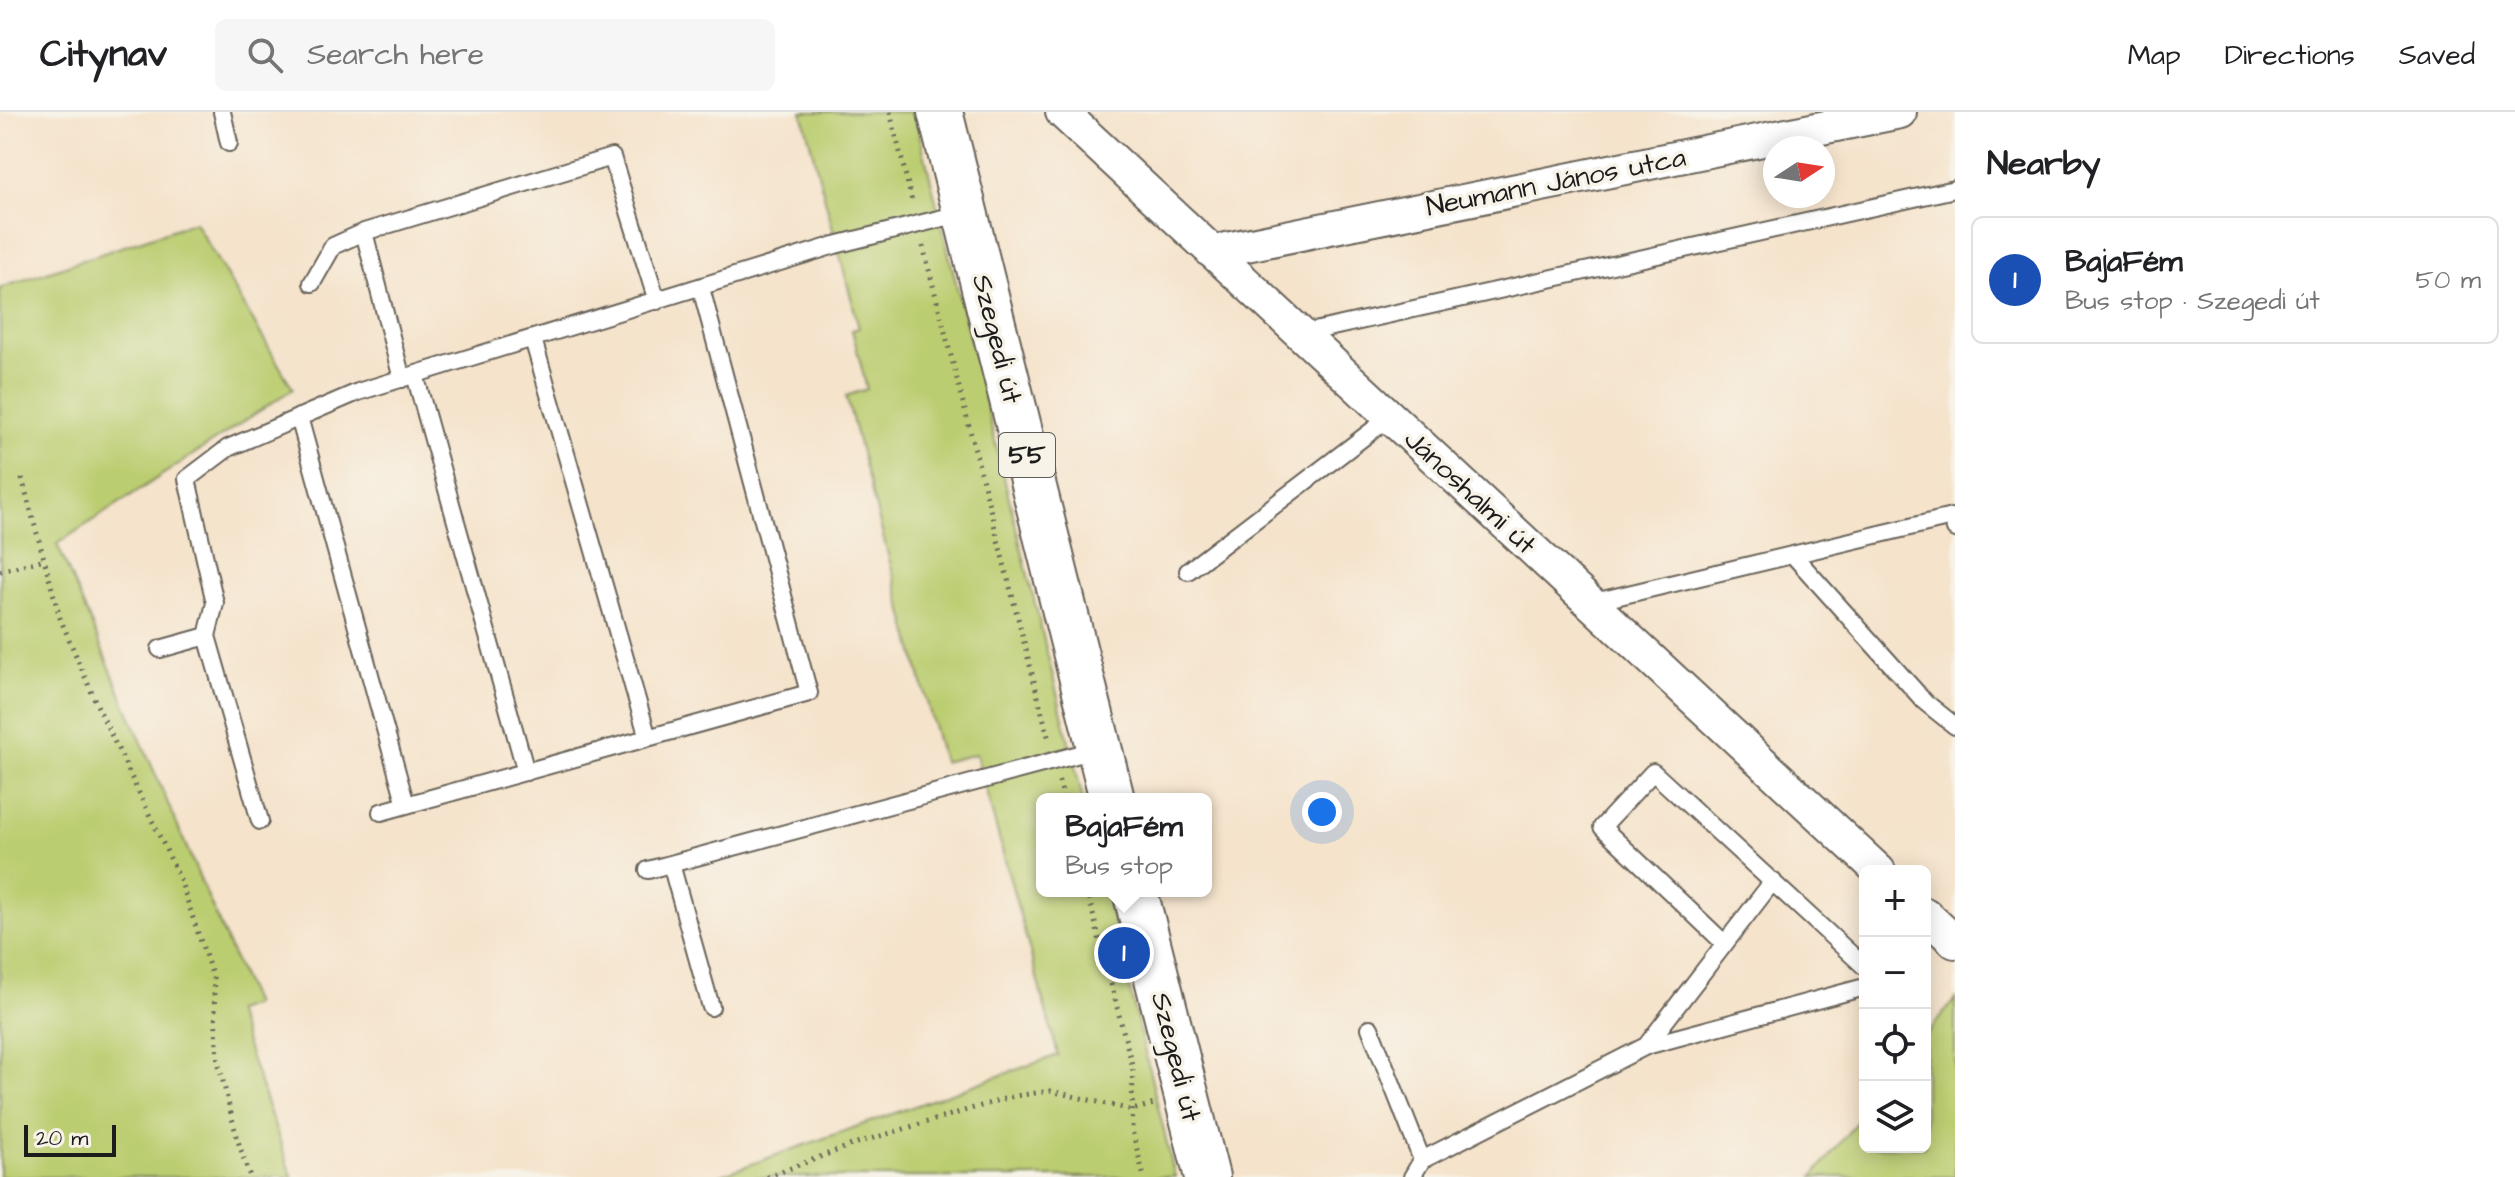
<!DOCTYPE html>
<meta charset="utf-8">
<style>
:root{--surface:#fff;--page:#f6f6f6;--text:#202124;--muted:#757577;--line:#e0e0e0;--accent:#c8321e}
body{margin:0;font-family:"Architects Daughter",sans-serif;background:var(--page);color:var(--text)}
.controls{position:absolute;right:24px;bottom:24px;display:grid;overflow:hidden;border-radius:12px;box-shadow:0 4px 20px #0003}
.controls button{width:72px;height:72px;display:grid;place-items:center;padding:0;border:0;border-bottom:2px solid var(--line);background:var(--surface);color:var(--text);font:40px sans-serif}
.compass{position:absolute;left:1763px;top:24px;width:72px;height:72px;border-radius:50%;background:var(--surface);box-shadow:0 4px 20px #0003;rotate:78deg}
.scale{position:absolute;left:24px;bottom:20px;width:92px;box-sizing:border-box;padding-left:8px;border:4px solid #1c1c1c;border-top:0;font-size:22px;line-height:28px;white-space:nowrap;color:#1c1c1c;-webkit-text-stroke:6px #f7f3e8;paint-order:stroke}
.you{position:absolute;left:1322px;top:700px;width:28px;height:28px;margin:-20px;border:6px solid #fff;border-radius:50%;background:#1a73e8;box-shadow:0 0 0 12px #1a73e833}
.badge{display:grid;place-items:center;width:52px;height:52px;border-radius:50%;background:var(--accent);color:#fff;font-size:26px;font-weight:700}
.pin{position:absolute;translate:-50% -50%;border:4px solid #fff;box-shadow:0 2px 8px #0006}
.popup{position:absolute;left:1036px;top:681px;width:176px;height:104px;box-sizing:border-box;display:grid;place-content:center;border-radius:12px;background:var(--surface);filter:drop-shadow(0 2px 6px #0005);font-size:26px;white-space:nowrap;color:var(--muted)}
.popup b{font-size:30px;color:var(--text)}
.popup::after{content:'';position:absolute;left:50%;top:100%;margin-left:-16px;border:16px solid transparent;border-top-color:var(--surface)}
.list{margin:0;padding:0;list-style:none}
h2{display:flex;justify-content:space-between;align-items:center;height:104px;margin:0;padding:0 32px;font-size:34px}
h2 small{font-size:26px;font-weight:400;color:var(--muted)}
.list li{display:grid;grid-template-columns:52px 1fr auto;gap:24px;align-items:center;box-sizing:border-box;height:128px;margin:0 16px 16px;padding:0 16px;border:2px solid var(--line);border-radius:12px}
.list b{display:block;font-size:30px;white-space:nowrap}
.list p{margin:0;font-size:26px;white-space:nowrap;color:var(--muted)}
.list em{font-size:26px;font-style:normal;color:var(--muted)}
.icon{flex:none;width:44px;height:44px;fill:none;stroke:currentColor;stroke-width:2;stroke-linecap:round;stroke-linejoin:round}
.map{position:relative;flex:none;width:1955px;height:1065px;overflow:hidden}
header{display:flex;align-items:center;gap:48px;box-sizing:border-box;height:112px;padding:0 40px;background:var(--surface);border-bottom:2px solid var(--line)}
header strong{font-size:38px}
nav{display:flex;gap:44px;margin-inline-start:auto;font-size:28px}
.search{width:560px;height:72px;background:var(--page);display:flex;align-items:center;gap:20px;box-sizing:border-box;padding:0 28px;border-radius:12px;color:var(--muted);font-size:30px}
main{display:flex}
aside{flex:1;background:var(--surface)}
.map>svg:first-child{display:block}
</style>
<header>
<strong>Citynav</strong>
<div class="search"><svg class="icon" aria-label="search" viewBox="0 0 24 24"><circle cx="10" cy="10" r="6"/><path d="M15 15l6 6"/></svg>Search here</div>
<nav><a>Map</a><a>Directions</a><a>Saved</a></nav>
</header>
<main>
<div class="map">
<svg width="1955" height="1065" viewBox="0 0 1955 1065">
<rect width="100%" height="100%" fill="#f7f3e8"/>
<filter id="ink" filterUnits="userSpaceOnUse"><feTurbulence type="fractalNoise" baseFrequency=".0125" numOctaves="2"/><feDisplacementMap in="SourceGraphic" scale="16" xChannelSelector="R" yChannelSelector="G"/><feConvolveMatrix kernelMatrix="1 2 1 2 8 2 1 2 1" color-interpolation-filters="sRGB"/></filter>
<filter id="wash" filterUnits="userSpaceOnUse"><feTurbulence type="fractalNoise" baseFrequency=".006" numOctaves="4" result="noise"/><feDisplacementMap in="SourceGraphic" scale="32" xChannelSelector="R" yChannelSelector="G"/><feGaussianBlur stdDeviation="1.8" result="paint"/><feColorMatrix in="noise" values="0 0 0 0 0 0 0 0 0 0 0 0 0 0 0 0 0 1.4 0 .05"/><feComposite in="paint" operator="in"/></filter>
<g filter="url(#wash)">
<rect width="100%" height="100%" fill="#f5e3cb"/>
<path fill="#bbcd71" stroke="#6c7446" stroke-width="2" d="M802,0h112l169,687h-41v92h64l69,286h-460l343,-122 -82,-301 -33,8 -97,-366 21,-7 -15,-59 7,-2z
M195,110l98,167 -236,155 197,461 -19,6 57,166h-292v-889z
M1955,887v178h-142l52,-66v36h60v-111z"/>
</g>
<g filter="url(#ink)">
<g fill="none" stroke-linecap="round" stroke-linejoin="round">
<defs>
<path id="lane" d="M222,0l7,31
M364,120l38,147
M312,171l21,-37 31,-14 248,-75 45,144
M1301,222l654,-145
M533,227l115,399
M415,263l111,397
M299,305l107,388
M1793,443l132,147 30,24
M1188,459l202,-154
M1590,491l362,-86 3,12
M160,537l47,-13
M381,700l428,-119 -108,-405
M260,709l-53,-185 8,-33 -28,-124 41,-31 130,-56 477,-147 128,-32
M671,752l40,143
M648,758l450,-121
M1724,831l-122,-116 51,-55 212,195
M1370,916l52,132 -10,17
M1646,934l219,-59
M1422,1048l224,-114 127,-165"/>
<path id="street" d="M1062,0l817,759
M1212,140l688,-140
M1925,802l30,28"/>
<path id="primary" d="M940,0l172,687
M1135,779l72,286"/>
</defs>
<use href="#lane" stroke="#686259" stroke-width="20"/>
<use href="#street" stroke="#686259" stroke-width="36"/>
<use href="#primary" stroke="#686259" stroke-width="48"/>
<path stroke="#686259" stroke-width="5" stroke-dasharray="2 6" stroke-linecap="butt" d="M890,0l23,93
M923,134l126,494
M22,366l38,140 37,87 83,174 33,99 5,83 19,77 13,39
M0,459l45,-12
M1059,669l5,18
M1087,779l46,178 -1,61 12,47
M767,1065l90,-34 157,-47 37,-5 81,19 22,-6"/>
<use href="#lane" stroke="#fff" stroke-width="16"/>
<use href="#street" stroke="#fff" stroke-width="32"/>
<use href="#primary" stroke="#fff" stroke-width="44"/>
</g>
</g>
<g text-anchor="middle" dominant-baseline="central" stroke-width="7" stroke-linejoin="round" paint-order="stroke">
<rect fill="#f7f3e8" stroke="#5e5c59" stroke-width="2" x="999" y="321" width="56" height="44" rx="6"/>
<g font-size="26" font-weight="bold" fill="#1c1c1c">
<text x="1027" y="343">55</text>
</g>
<g font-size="28" fill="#1c1c1c" stroke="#f7f3e8">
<text transform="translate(1556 70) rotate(-11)">Neumann János utca</text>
<text transform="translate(997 227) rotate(76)">Szegedi út</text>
<text transform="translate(1470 380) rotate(43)">Jánoshalmi út</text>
<text transform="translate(1176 945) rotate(76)">Szegedi út</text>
</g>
</g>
</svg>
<div class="controls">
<button>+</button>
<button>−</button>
<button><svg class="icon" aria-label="locate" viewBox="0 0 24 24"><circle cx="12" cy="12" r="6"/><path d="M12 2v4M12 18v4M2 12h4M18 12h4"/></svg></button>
<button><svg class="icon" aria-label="layers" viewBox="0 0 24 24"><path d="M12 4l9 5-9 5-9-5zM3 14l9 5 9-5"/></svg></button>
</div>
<svg class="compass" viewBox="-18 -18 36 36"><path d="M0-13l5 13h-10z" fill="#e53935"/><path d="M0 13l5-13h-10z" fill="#757577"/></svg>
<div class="scale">20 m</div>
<div class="you"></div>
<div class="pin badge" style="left:1124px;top:841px;background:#1a4fb4">1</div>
<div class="popup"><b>BajaFém</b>Bus stop</div>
</div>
<aside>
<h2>Nearby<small></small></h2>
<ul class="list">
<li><span class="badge" style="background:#1a4fb4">1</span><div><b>BajaFém</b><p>Bus stop · Szegedi út</p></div><em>50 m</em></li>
</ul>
</aside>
</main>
